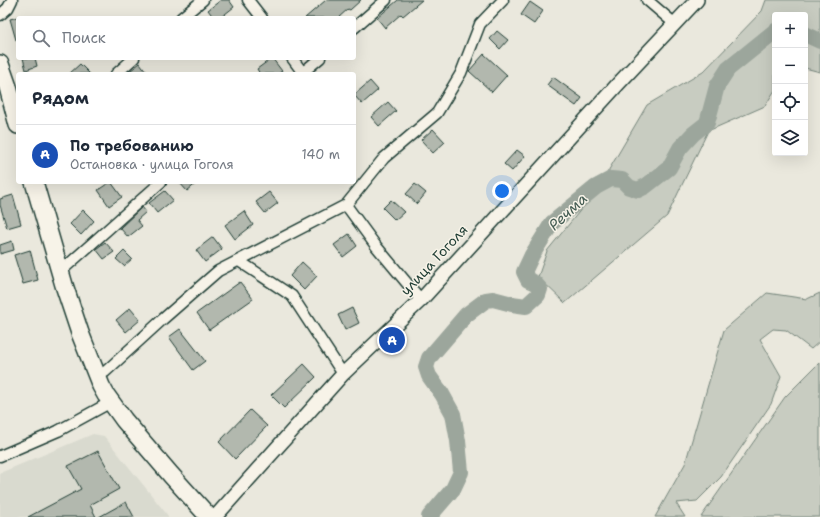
<!DOCTYPE html>
<html lang="ru">
<meta charset="utf-8">
<style>
:root{--surface:#fff;--page:#f6f6f7;--text:#1f2937;--muted:#747a83;--line:#e0e1e3;--accent:#b45309}
body{margin:0;font-family:"Shantell Sans",sans-serif;background:var(--page);color:var(--text)}
.controls{position:absolute;right:12px;top:12px;display:grid;overflow:hidden;border-radius:4px;box-shadow:0 4px 16px #0002}
.controls button{width:36px;height:36px;display:grid;place-items:center;padding:0;border:0;border-bottom:1px solid var(--line);background:var(--surface);color:var(--text);font:20px sans-serif}
.you{position:absolute;left:502px;top:191px;width:14px;height:14px;margin:-10px;border:3px solid #fff;border-radius:50%;background:#1a73e8;box-shadow:0 0 0 6px #1a73e833}
.badge{display:grid;place-items:center;width:26px;height:26px;border-radius:50%;background:var(--accent);color:#fff;font-size:13px;font-weight:700}
.pin{position:absolute;translate:-50% -50%;border:2px solid #fff;box-shadow:0 1px 4px #0006}
.list{margin:0;padding:0;list-style:none}
h2{display:flex;justify-content:space-between;align-items:center;height:52px;margin:0;padding:0 16px;font-size:17px}
h2 small{font-size:13px;font-weight:400;color:var(--muted)}
.list li{display:grid;grid-template-columns:26px 1fr auto;gap:12px;align-items:center;box-sizing:border-box;height:60px;padding:0 16px;border-top:1px solid var(--line)}
.list b{display:block;font-size:15px;white-space:nowrap}
.list p{margin:0;font-size:13px;white-space:nowrap;color:var(--muted)}
.list em{font-size:13px;font-style:normal;color:var(--muted)}
.icon{flex:none;width:22px;height:22px;fill:none;stroke:currentColor;stroke-width:2;stroke-linecap:round;stroke-linejoin:round}
.map{position:relative;flex:none;width:820px;height:517px;overflow:hidden}
.search{position:absolute;background:var(--surface);box-shadow:0 4px 16px #0002;left:16px;top:16px;width:340px;height:44px;display:flex;align-items:center;gap:10px;box-sizing:border-box;padding:0 14px;border-radius:4px;color:var(--muted);font-size:15px}
.panel{position:absolute;background:var(--surface);box-shadow:0 4px 16px #0002;left:16px;top:72px;width:340px;height:112px;border-radius:4px}
.map>svg:first-child{display:block}
</style>
<div class="map">
<svg width="820" height="517" viewBox="0 0 820 517">
<rect width="100%" height="100%" fill="#eae8dd"/>
<filter id="ink" filterUnits="userSpaceOnUse"><feTurbulence type="fractalNoise" baseFrequency=".025" numOctaves="2"/><feDisplacementMap in="SourceGraphic" scale="8" xChannelSelector="R" yChannelSelector="G"/><feConvolveMatrix kernelMatrix="1 2 1 2 8 2 1 2 1" color-interpolation-filters="sRGB"/></filter>
<g filter="url(#ink)">
<path fill="#d9dacf" d="M93,434l11,2 65,81h-169v-44z"/>
<path fill="#c8ccc1" stroke="#74847a" d="M766,0h54v72l-15,-4v-53h-30v75l-10,16 -57,25 -41,85 -102,87 -27,-26 9,-26 50,-61 50,-85 56,-33 59,-61z
M767,293l40,6 13,-6v48l-9,8 -25,-19 -13,-1 -13,10 21,37 -10,28 -50,73 -24,24 -21,2 9,14h-30l30,-53 39,-134z
M820,362v155h-119l84,-120z"/>
<g fill="none" stroke-linecap="round" stroke-linejoin="round">
<path stroke="#9ca69c" stroke-width="16" d="M805,34l15,7
M429,517l24,-28 8,-17 -3,-31 -5,-27 -11,-20 -13,-18 -3,-9 3,-9 37,-43 20,-15 7,-1 19,5 14,2 12,-11 2,-6 -5,-6 -7,-3 -4,-8 8,-17 20,-32 44,-36 15,-8 11,1 7,7 9,3 8,-4 23,-18 11,-20 13,-14 14,-11 10,-37 11,-17 47,-38"/>
</g>
<path fill="#b2b8ae" stroke="#1f3d34" d="M221,0h8l5,7 -14,11h-6l-6,-8z
M326,0h35l-11,10 -2,-1 -10,9h-33z
M398,0h24l-19,16 -2,-2 -16,14 -8,-10z
M530,2l13,9 -9,13 -13,-9z
M18,17v23h-2l-6,-21z
M497,31l11,9 -8,9 -10,-10z
M484,54l23,21 -15,17 -23,-21z
M23,58h12l2,8 -11,4z
M272,58l10,13 -4,3h-18l-3,-5z
M140,63l6,8 -4,3h-16z
M80,64l10,10h-21z
M553,77l29,21 -6,8 -29,-21z
M370,81l8,9 -16,14 -8,-9z
M388,102l8,9 -17,15 -8,-9z
M433,129l12,13 -12,11 -12,-13z
M517,150l8,6 -13,15 -8,-7z
M110,182h1l11,15 -13,9 -11,-16z
M179,182h19l-11,9z
M415,184l11,9 -9,11 -11,-10z
M165,191l8,9 -16,13 -8,-10z
M269,192l9,11 -13,10 -9,-11z
M13,195l8,29 -14,4 -7,-23v-6z
M391,200l13,12 -9,8 -12,-12z
M142,207l4,5 -9,8 5,6 -14,11 -8,-9z
M83,210l11,11 -13,14 -11,-11z
M244,211l9,14 -18,14 -10,-14z
M349,234l8,12 -14,11 -9,-12z
M213,237l9,12 -17,13 -9,-12z
M12,241l2,9 -14,4v-9z
M105,242l9,10 -10,7 -8,-10z
M30,250l8,30 -15,4 -9,-29z
M124,251l8,8 -8,7 -8,-7z
M302,262l15,14 -13,14 -14,-14z
M240,282l13,17 -44,31 -12,-17z
M130,308l10,12 -14,12 -10,-12z
M352,308l7,15 -14,7 -7,-15z
M180,329l25,32 -12,9 -24,-33z
M304,364l12,13 -32,31 -13,-13z
M250,410l17,16 -32,33 -16,-17z
M98,451l21,38 -29,16 6,12h-68l53,-28 -13,-23z
M126,502l8,15h-35z"/>
<g fill="none" stroke-linecap="round" stroke-linejoin="round">
<defs>
<path id="minor" d="M248,0l14,18
M647,0l28,24
M0,15l8,-7 4,-8
M181,18l22,-18
M354,28l32,-28
M292,58l11,15
M116,74l18,-16
M301,74l19,-16
M346,205l30,41 45,54
M239,261l53,35 51,78
M60,272l101,-90
M98,377l7,-5 58,-53 55,-48 128,-66 38,-47 53,-45 24,-40 19,-49 23,-24
M0,456l58,-25 53,-29"/>
<path id="tertiary" d="M215,517l128,-143 78,-74 198,-217 78,-83"/>
<path id="primary" d="M0,64l8,23 10,38
M34,182l30,103 16,48 21,53 5,9 18,25 47,55 38,42"/>
</defs>
<use href="#minor" stroke="#1f3d34" stroke-width="13"/>
<use href="#tertiary" stroke="#1f3d34" stroke-width="16"/>
<use href="#primary" stroke="#1f3d34" stroke-width="20"/>
<use href="#minor" stroke="#f7f3e8" stroke-width="10"/>
<use href="#tertiary" stroke="#f7f3e8" stroke-width="13"/>
<use href="#primary" stroke="#f7f3e8" stroke-width="17"/>
</g>
</g>
<g text-anchor="middle" dominant-baseline="central" stroke-width="3" stroke-linejoin="round" paint-order="stroke">
<g font-size="14" fill="#1f3d34" stroke="#f7f3e8">
<text transform="translate(434 260) rotate(-47)">улица Гоголя</text>
</g>
<g font-size="15" font-style="italic" fill="#445c53" stroke="#f7f3e8">
<text transform="translate(568 212) rotate(-43)">Речма</text>
</g>
</g>
</svg>
<div class="controls">
<button>+</button>
<button>−</button>
<button><svg class="icon" aria-label="locate" viewBox="0 0 24 24"><circle cx="12" cy="12" r="6"/><path d="M12 2v4M12 18v4M2 12h4M18 12h4"/></svg></button>
<button><svg class="icon" aria-label="layers" viewBox="0 0 24 24"><path d="M12 4l9 5-9 5-9-5zM3 14l9 5 9-5"/></svg></button>
</div>
<div class="you"></div>
<div class="pin badge" style="left:392px;top:340px;background:#1a4fb4">A</div>
<div class="search"><svg class="icon" aria-label="search" viewBox="0 0 24 24"><circle cx="10" cy="10" r="6"/><path d="M15 15l6 6"/></svg>Поиск</div>
<section class="panel">
<h2>Рядом<small></small></h2>
<ul class="list">
<li><span class="badge" style="background:#1a4fb4">A</span><div><b>По требованию</b><p>Остановка · улица Гоголя</p></div><em>140 m</em></li>
</ul>
</section>
</div>
